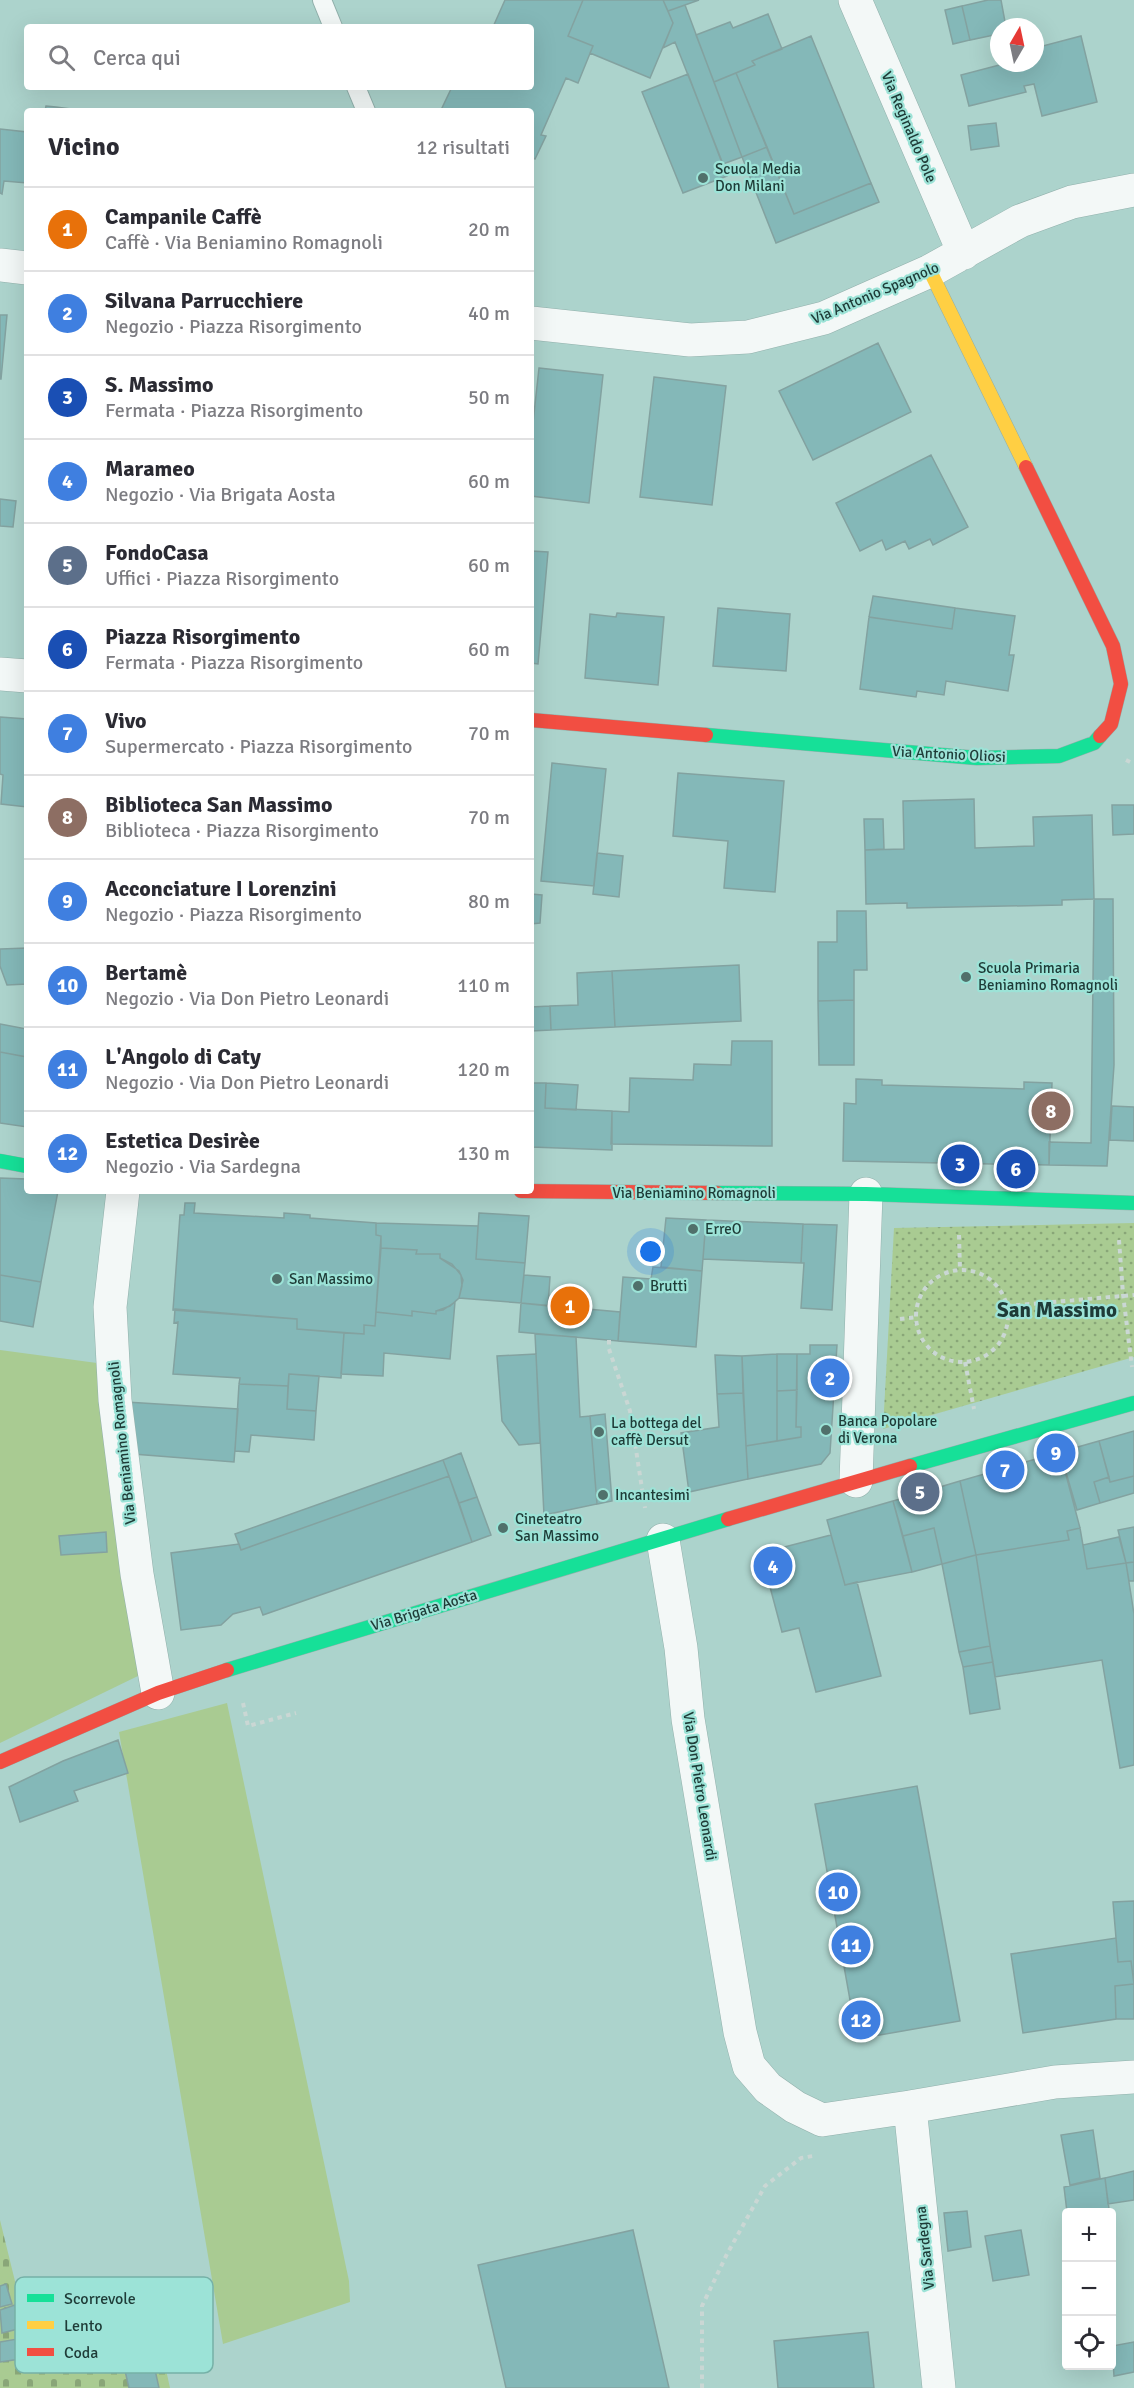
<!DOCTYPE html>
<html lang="it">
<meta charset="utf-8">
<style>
:root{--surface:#fff;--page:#f2f2f3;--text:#2b2b33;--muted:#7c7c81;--line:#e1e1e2;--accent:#0f766e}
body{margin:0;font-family:Signika,sans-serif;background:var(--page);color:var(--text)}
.controls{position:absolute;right:18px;bottom:18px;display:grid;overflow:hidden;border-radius:6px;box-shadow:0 6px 24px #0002}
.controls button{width:54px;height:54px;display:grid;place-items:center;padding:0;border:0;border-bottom:2px solid var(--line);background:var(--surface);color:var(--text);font:30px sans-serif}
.compass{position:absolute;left:990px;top:18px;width:54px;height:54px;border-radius:50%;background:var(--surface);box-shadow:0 6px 24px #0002;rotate:9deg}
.you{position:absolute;left:651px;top:1252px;width:21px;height:21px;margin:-15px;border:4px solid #fff;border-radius:50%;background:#1a73e8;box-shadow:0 0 0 9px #1a73e833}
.badge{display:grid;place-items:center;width:39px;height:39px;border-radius:50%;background:var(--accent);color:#fff;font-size:20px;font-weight:700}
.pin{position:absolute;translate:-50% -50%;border:3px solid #fff;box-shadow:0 2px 6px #0006}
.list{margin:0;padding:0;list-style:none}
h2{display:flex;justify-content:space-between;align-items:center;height:78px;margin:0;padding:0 24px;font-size:26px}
h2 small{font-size:20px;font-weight:400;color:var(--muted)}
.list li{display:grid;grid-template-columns:39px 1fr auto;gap:18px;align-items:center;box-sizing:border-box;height:84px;padding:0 24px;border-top:2px solid var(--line)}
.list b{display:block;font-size:22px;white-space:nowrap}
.list p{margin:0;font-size:20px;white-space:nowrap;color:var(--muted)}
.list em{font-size:20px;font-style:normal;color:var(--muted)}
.icon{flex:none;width:33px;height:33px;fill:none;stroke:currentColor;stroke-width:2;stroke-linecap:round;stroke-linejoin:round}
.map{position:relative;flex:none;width:1134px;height:2388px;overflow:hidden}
.search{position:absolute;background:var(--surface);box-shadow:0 6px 24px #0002;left:24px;top:24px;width:510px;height:66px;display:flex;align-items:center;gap:15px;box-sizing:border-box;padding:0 21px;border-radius:6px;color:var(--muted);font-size:22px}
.panel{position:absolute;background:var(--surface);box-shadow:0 6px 24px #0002;left:24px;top:108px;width:510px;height:1086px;border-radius:6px}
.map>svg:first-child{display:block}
</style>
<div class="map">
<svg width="1134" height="2388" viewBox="0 0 1134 2388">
<defs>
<pattern id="grass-dots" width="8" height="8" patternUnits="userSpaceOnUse" patternTransform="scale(1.5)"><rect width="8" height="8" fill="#a9cb92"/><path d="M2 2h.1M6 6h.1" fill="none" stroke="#89a678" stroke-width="1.8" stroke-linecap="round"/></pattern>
<pattern id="cemetery-stones" width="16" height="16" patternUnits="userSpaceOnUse" patternTransform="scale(1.5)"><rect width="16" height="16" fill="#a9cb92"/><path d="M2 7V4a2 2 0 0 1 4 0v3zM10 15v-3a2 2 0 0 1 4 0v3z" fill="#89a678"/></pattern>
</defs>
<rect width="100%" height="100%" fill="#acd3cc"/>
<path fill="url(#grass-dots)" d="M1134,1223v134l-251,72 11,-201z"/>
<path fill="url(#cemetery-stones)" d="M0,2220l37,151 123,-29 10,46h-170z"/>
<path fill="#a9cb92" d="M0,1350l97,13 43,312 -140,68z
M227,1703l122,578 1,21 -127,42 -104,-612z"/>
<path fill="#84b8b8" stroke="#83a2a0" stroke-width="1.5" d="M505,0h78l-15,36 25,10 -15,37 -12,-5 -25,57 5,1 -11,23 -4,-2v-46h-83l-6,-3 10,-21h79v-60h-38z
M583,0h80l10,23 -23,55 -60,-25 3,-7 -25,-10z
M663,0h36l-31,11z
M988,0h13l5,27h-7v7l-29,6 -8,-34z
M685,5l57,152 -19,7 -48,-122 -12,6 10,-25 -5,-12z
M962,6l8,34 -17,4 -8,-34z
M768,14l14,35 -30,12 3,4 -41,17 -18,-47 34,-13 3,6z
M811,36l60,147 -77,31 -58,-141 19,-8 -3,-4z
M1081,36l16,66 -55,14 -8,-32 -10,2 2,6 -57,14 -8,-31 46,-12h28v-15z
M736,73l31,74 -25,10 -28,-75z
M688,74l39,102 -44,17 -41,-101z
M46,106l10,1 30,4h-41z
M996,123l3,23 -28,4 -3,-24z
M0,129l27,3v51l-23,-2 -2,13 -2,-1z
M767,147l27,67 77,-31 8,19 -103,41 -34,-86z
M0,315h7l-6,64h-1z
M878,343l33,69 -98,48 -34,-69z
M539,368l64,7 -14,128 -58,-7v-55z
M654,377l72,9 -14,119 -72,-8z
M931,455l37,72 -35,18 -3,-6 -21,10 -4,-8 -19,9 -4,-10 -22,11 -24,-48z
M0,499l16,2 -3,26 -13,-1z
M531,551l17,1 -10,112 -7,-1z
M873,596l82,12 -3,21 -83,-12z
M718,608l72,6 -4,57 -73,-5z
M955,608l60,8 -6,39h5l-6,36 -62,-10 -2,14 -27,-4 -1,6 -56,-8 9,-72 83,12z
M617,613l47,4 -6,68 -73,-7 5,-64 26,3z
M0,717l27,2v88l-26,-3 2,-29 -3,-1z
M552,763l54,6 -12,117 -53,-5z
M678,773l106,8 -9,111 -51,-4 4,-47 -55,-5z
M974,799l1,49 59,-2 -1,-29 59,-2 2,84 -32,1v5l-155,3v-5l-41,1 -1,-54 39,-1 -1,-48z
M1112,805h22v29l-21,1z
M864,819h19l1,30 -19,1z
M597,853l26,3 -4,41 -26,-3z
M531,894l11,1 -2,28 -9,1z
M1094,899h19l1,166 -7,101 -58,-1v-23l42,1z
M837,911h29l1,59h-13v30l-36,1v-59h19z
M27,948v36l-20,1 -7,-19v-17z
M739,965l2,56 -126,6 -3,-56z
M612,971l3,56 -64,3 -1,-24 28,-1 -1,-32z
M854,1000v65h-35l-1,-64z
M550,1006l1,24 -20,1v-24z
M0,1024l27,5v28l-27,-5z
M732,1041h40v105l-161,-2 1,-33 17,1 1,-34 63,2 1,-16 37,1z
M0,1052l27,5v70l-27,-4z
M856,1079l26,1v5l142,4v-7l28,1 -3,82 -206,-4 1,-58 12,1z
M531,1083h15l-1,25 67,3v39l-81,-3z
M546,1083l32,2 -2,25 -31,-2z
M1112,1106l22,1v34l-24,-1z
M0,1178l27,1v12h31l-17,91 -41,-7z
M185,1203h10l-1,10 90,5v-5l26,2v3l66,5v12l5,1 -6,90 -11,-1v9l-67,-5v-10l-124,-9 7,-95h4z
M479,1213l50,3 -4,47 -49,-4z
M666,1218l40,2 -4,51 -41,-4z
M706,1220l97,4 -2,39 -98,-4z
M376,1223l102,3 -2,33 49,4 -4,40 -62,-5 4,-18 -4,-9 -19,-13v-4h-24l1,-4 -36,-2v-12l-5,-1z
M803,1224l34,1 -5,85 -31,-2 3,-45h-3z
M381,1248l36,2 -1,4h24v4l12,6 9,11 1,11 -3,12 -9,8 -14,5v3l-24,-3v5l-36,-4z
M653,1267l49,4 -6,76 -78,-6 5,-64 28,2z
M0,1275l41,7 -8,45 -33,-6z
M524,1275l26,2 -2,29 -27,-3z
M455,1302l-5,57 -66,-6 -1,23 -42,-2 3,-41 20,1v-9l11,1 1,-14 36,4v-5l24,3v-3l7,-1z
M521,1303l99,9 -2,29 -99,-9z
M175,1309l122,10v10l47,4 -3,45 -52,-4 -1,12 -49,-2 1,-6 -67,-4 5,-52 -4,1z
M535,1334l41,3 4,80 10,-1 7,88 -53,11z
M810,1345h27l-7,108 -9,11 -73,15 -2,-33 55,-9v-10h-5l1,-73h13z
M536,1354l4,89 -21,2 -17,-24 -5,-65z
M777,1354h20v36l-20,1z
M777,1354v87l-31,5 -4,-90z
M715,1355l27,1 1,37 -26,1z
M289,1374l30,2 -3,35 -29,-2z
M239,1384l49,2 -1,23 29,2 -2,29 -63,-5 -2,17 -14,-1z
M797,1390l-1,37h5v10l-24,4v-50z
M743,1393l5,86 -59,13 -8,-59 38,-6 -2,-33z
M126,1402l112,7 -4,53 -101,-8z
M605,1414l7,87 -15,3 -7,-88z
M1134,1431v45l-24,6 -11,-41z
M1099,1441l10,36 -15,5 6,21 -23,7 -17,-58z
M1060,1452l20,76 -13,3 2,9 -93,15 -16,-74z
M461,1453l16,44 -18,6 -16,-43z
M443,1460l6,16 -208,74 -6,-16z
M449,1476l23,66 -209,73 -3,-8 -27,7 -12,11 -40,5 -10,-77 68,-9 2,6z
M1134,1476v17l-34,10 -6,-21 15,-5 1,5z
M960,1481l16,74 -34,9 -8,-36 -31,8 -10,-35z
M477,1497l14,38 -19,7 -13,-39z
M893,1501l19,71 -67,13 -18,-65z
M1134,1527v35l-8,1 -8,-33z
M934,1528l8,36 -30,8 -9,-36z
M1080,1528l7,41 39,-6 8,51v151l-14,3 -18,-108 -107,17 -19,-122 93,-15 -2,-9z
M106,1532l1,20 -46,3 -2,-19z
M831,1535l14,50 12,-3 24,94 -65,16 -17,-64 -17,4 -21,-79z
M1119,1537l7,26 -39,6 -4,-24z
M976,1555l14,91 -31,6 -17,-88z
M1134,1562v19h-5l-3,-18z
M990,1646l3,16 -30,5 -4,-15z
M993,1662l7,47 -30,5 -7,-47z
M118,1740l10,33 -54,18 4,10 -58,21 -11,-35 54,-26z
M917,1786l43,235 -103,18 -42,-235z
M1134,1901v118h-18l-1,-33 19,-2 -3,-23 -13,1 -5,-60z
M1116,1938l2,24 13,-1 3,23 -19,2 1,33 -93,14 -12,-79z
M1093,2130l7,48 -30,7 -9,-50z
M1134,2171v29l-26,4 -3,-26z
M1105,2178l4,31 -42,3 -3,-25z
M967,2211l4,36 -23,4 -4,-38z
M633,2230l36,158h-163l-28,-123z
M1021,2230l8,45 -36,6 -8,-45z
M6,2284l6,20 -12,3v-21z
M15,2305l7,23 -20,5 -2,-23z
M868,2332l6,56h-96l-4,-47z
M17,2339l3,20 -20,3v-20z
M1134,2342v30l-20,4 -2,-30z
M152,2356l7,32h-30l-6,-26z"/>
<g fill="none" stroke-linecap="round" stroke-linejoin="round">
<defs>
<path id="lane" d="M322,0l11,27
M356,87l10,24"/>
<path id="street" d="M855,0l109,253
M0,265l27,3
M531,323l159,17 58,-3 76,-19 106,-47 90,-50 52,-19 62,-12
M0,674l27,2
M123,1191l-13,116 5,93 22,174 21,119
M856,1481l10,-287
M663,1540l18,108 7,71 52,313 9,34 19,22 27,19 27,13 88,-13 145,-25 79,-5
M910,2107l29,281"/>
<path id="fast" d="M706,735l271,23 82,-2 35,-13 6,-7
M0,1161l27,5
M717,1193l149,1 268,9
M910,1466l224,-63
M227,1670l501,-151"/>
<path id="slow" d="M930,271l96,196"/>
<path id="jam" d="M1026,467l87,179 8,38 -10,40 -11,12
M531,720l175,15
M521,1191l196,2
M728,1519l182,-53
M0,1762l158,-69 69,-23"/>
</defs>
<use href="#lane" stroke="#91b0ab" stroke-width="20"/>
<use href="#street" stroke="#91b0ab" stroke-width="34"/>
<use href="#fast" stroke="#91b0ab" stroke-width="15"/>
<use href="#slow" stroke="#91b0ab" stroke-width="15"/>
<use href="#jam" stroke="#91b0ab" stroke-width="15"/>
<path stroke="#cad7d4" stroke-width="4" stroke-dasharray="4.5 4.5" stroke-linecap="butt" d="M1126,760l8,4
M959,1235l1,35
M1119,1240l4,54 9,73
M916 1316a46 46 0 1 1 92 0a46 46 0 1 1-92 0Z
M1007,1306l127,-11
M900,1319l17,-2
M609,1340v9l21,62 15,97
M965,1362l9,47
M243,1703l5,23 48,-13
M702,2388v-82l25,-52 38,-68 36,-28 12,-2"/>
<use href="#lane" stroke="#f3f8f7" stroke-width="18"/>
<use href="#street" stroke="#f3f8f7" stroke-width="33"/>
<use href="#fast" stroke="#16e098" stroke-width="14"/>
<use href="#slow" stroke="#ffcf43" stroke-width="14"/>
<use href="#jam" stroke="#f24e42" stroke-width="14"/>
</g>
<g fill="#50706b" stroke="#9ce3d7" stroke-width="2">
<circle cx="703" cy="178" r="6"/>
<circle cx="966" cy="977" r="6"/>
<circle cx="693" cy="1229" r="6"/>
<circle cx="277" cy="1279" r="6"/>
<circle cx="638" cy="1286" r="6"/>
<circle cx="826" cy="1430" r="6"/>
<circle cx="599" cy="1432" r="6"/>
<circle cx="603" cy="1495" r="6"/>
<circle cx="503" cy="1528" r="6"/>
</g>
<g text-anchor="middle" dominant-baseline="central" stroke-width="4.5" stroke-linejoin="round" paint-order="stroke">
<g font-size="15" fill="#1e3b37" stroke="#9ce3d7">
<text transform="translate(909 127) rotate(67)">Via Reginaldo Pole</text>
<text transform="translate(875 293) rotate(-23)">Via Antonio Spagnolo</text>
<text transform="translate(949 754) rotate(3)">Via Antonio Oliosi</text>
<text x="694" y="1193">Via Beniamino Romagnoli</text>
<text transform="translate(122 1443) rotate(-96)">Via Beniamino Romagnoli</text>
<text transform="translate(424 1610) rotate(-17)">Via Brigata Aosta</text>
<text transform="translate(700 1786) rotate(81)">Via Don Pietro Leonardi</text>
<text transform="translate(925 2248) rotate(-96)">Via Sardegna</text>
</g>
<g font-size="15" fill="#1e3b37" stroke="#9ce3d7" text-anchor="start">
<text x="715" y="169">Scuola Media<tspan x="715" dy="17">Don Milani</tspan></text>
<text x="978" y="968">Scuola Primaria<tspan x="978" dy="17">Beniamino Romagnoli</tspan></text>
<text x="705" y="1229">ErreO</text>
<text x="289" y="1279">San Massimo</text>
<text x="650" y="1286">Brutti</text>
<text x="838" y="1421">Banca Popolare<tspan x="838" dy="17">di Verona</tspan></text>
<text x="611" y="1423">La bottega del<tspan x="611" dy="17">caffè Dersut</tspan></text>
<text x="615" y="1495">Incantesimi</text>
<text x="515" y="1519">Cineteatro<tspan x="515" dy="17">San Massimo</tspan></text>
</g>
<g font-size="21" font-weight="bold" fill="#1e3b37" stroke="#9ce3d7">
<text x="1057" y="1310">San Massimo</text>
</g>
</g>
<rect x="15" y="2277" width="198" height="96" rx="9" fill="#9ce3d7" stroke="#76b1a7" stroke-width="1.5"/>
<rect x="27" y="2294" width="27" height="8" fill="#16e098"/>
<rect x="27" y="2321" width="27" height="8" fill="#ffcf43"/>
<rect x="27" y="2348" width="27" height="8" fill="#f24e42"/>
<g font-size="16" fill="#1e3b37">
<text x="64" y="2304">Scorrevole</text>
<text x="64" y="2331">Lento</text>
<text x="64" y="2358">Coda</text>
</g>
</svg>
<div class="controls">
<button>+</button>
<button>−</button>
<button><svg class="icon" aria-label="locate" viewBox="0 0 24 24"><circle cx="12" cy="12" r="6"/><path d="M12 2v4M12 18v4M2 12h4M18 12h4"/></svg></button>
</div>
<svg class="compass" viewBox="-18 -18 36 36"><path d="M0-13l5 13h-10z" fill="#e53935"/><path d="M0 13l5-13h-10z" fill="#7c7c81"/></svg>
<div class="you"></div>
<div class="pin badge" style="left:570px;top:1306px;background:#e8710a">1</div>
<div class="pin badge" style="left:830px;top:1378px;background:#3f7fe0">2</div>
<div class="pin badge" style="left:960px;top:1164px;background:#1a4fb4">3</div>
<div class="pin badge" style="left:773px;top:1566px;background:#3f7fe0">4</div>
<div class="pin badge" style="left:920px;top:1492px;background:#5c6f8a">5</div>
<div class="pin badge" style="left:1016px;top:1169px;background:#1a4fb4">6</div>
<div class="pin badge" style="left:1005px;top:1470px;background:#3f7fe0">7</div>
<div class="pin badge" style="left:1051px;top:1111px;background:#8d6e63">8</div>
<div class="pin badge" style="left:1056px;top:1453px;background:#3f7fe0">9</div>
<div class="pin badge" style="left:838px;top:1892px;background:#3f7fe0">10</div>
<div class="pin badge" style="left:851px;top:1945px;background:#3f7fe0">11</div>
<div class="pin badge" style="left:861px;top:2020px;background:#3f7fe0">12</div>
<div class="search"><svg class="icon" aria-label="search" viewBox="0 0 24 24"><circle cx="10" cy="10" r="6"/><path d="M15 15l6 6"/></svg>Cerca qui</div>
<section class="panel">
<h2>Vicino<small>12 risultati</small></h2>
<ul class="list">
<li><span class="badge" style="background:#e8710a">1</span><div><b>Campanile Caffè</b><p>Caffè · Via Beniamino Romagnoli</p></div><em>20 m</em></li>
<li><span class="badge" style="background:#3f7fe0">2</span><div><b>Silvana Parrucchiere</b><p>Negozio · Piazza Risorgimento</p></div><em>40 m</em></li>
<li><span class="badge" style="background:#1a4fb4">3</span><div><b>S. Massimo</b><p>Fermata · Piazza Risorgimento</p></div><em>50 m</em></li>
<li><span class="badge" style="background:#3f7fe0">4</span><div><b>Marameo</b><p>Negozio · Via Brigata Aosta</p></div><em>60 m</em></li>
<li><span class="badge" style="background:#5c6f8a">5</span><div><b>FondoCasa</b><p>Uffici · Piazza Risorgimento</p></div><em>60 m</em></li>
<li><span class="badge" style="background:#1a4fb4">6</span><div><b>Piazza Risorgimento</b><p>Fermata · Piazza Risorgimento</p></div><em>60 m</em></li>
<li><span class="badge" style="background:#3f7fe0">7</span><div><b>Vivo</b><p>Supermercato · Piazza Risorgimento</p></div><em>70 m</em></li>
<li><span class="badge" style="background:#8d6e63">8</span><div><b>Biblioteca San Massimo</b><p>Biblioteca · Piazza Risorgimento</p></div><em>70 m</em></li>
<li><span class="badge" style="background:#3f7fe0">9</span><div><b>Acconciature I Lorenzini</b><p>Negozio · Piazza Risorgimento</p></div><em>80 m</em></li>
<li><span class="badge" style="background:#3f7fe0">10</span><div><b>Bertamè</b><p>Negozio · Via Don Pietro Leonardi</p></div><em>110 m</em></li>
<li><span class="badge" style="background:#3f7fe0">11</span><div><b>L'Angolo di Caty</b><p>Negozio · Via Don Pietro Leonardi</p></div><em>120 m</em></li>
<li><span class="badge" style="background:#3f7fe0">12</span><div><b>Estetica Desirèe</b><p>Negozio · Via Sardegna</p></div><em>130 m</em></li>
</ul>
</section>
</div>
